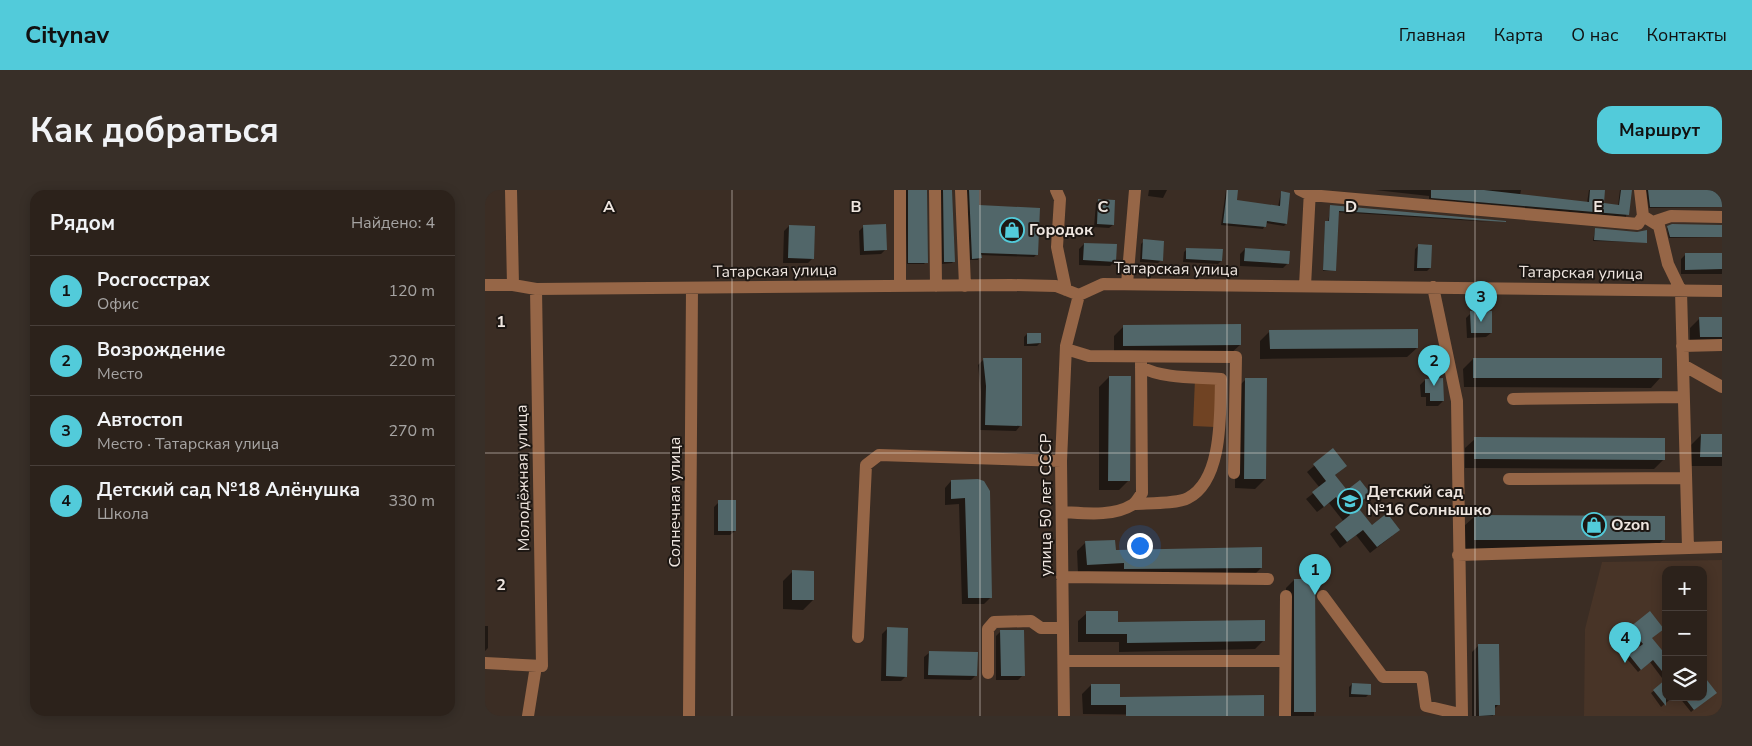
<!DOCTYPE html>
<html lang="ru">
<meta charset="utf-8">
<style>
:root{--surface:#2c221b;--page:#382f28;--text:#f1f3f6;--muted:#a6a4a3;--line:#483f3a;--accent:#52cbda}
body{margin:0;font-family:"Nunito Sans",sans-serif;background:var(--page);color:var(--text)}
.controls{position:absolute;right:15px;bottom:15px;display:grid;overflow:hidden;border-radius:10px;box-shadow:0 2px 12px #0003}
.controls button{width:45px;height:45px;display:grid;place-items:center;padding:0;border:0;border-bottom:1px solid var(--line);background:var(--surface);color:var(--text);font:25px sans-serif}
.you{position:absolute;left:654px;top:355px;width:18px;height:18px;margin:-12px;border:4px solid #fff;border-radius:50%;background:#1a73e8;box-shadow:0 0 0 8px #1a73e833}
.badge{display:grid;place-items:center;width:32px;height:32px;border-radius:50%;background:var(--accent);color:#111;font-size:16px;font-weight:700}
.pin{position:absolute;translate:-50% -41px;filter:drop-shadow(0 1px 2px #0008)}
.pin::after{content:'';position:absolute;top:26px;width:18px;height:15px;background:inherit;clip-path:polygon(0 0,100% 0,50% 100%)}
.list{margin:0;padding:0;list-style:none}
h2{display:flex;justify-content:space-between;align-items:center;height:65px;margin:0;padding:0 20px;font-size:21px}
h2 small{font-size:16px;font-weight:400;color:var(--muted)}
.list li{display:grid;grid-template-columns:32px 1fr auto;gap:15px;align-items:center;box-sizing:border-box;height:70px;padding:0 20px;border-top:1px solid var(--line)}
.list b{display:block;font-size:19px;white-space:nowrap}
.list p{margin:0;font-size:16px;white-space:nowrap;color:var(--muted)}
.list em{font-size:16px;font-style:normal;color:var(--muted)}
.icon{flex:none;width:28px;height:28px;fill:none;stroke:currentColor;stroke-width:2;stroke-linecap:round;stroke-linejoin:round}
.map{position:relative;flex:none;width:1237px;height:526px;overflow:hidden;border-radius:15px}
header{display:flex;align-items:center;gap:30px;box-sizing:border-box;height:70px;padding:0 25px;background:var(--accent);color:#111}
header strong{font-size:24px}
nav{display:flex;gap:28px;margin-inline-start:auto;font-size:18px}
.intro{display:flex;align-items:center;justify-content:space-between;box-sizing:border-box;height:120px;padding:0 30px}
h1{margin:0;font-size:35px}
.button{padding:12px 22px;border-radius:15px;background:var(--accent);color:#111;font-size:18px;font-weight:700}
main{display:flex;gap:30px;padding:0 30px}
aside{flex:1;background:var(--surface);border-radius:15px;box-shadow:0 2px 12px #0003}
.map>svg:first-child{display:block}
</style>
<header>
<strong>Citynav</strong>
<nav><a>Главная</a><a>Карта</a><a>О нас</a><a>Контакты</a></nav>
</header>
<div class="intro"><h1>Как добраться</h1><a class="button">Маршрут</a></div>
<main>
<aside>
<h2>Рядом<small>Найдено: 4</small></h2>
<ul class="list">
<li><span class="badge">1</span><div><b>Росгосстрах</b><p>Офис</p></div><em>120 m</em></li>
<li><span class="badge">2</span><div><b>Возрождение</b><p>Место</p></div><em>220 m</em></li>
<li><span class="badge">3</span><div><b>Автостоп</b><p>Место · Татарская улица</p></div><em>270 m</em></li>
<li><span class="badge">4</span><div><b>Детский сад №18 Алёнушка</b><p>Школа</p></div><em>330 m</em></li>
</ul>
</aside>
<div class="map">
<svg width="1237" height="526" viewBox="0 0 1237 526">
<rect width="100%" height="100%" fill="#3b2d24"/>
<path fill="#483427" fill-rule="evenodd" d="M1237,370v156h-138l1,-87 17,-67zM1181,380h37v127h-37z"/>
<path fill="#704323" d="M710,189l23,1 -3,47 -22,-1z"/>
<path fill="#0007" d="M420,0h21v72l-2,2h-17z
M455,0h11l3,71 -2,2 -10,1z
M482,0h10l1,16 58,49 -2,2 -54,-2 -2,5h-8z
M664,0h18l-4,8 -15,-2z
M741,0h11l-1,11 42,6 3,-15 5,32 -2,2 -18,-3 -3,6 -42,-4z
M890,0h146l-1,5 67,8 2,-13h15l-2,14 16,2 2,-16h10l-4,27 -197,-18v-3z
M1161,0h76v17l-73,1z
M614,10l14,25 -4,3 -15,-1 2,-24z
M846,16l160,16 -154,-10 -2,58 -12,1 2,-48 3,-1z
M1237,35v12l-53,1 -2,-10z
M304,36l24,32 -5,5h-25l1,-32z
M379,36l22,23 -5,5 -21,1 -1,-24z
M1110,40l51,12 -53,-1z
M659,51l17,19 -3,3 -18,-1 1,-18z
M599,54l31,17 -5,5 -31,-1v-16z
M933,56l12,22 -3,3h-13l1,-22z
M702,59l34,12 -3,3 -35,-2 1,-10z
M760,59l43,14 -5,5 -43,-2v-12z
M1201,64h36v20h-41v-15z
M986,123l20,20 -5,4 -19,1 -1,-20z
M1215,128h22v29h-32v-19z
M639,136l116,19 -10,9 -116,1v-19z
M785,141l147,17 -10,9 -147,2v-18z
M542,144l13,9 -3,3h-13v-9z
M988,169l187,19 -9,10 -187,-1 -1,-18z
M498,170l37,66 -4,5 -36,-1 1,-38 -3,-27z
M624,187l20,103 -10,10h-20v-103z
M761,189l19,100 -10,10 -20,-1 1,-99z
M940,190l18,21 -5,5h-12v-9h-5l-1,-12z
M1216,245h21v31h-31v-21z
M990,249l189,20 -10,10 -189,-1v-20z
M848,260l12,16 -11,10 38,50 20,10 -22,17 -14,-18 -16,13 -10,-14 14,-12 -15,-19 -12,9 -11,-13 14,-11 -13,-16z
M466,291h26l14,116 -7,7h-22l-3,-100 -14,1v-17z
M234,312l16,29 -5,4h-16v-28z
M989,327l190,22 -10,10h-190v-23z
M601,352l28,9 147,17 -9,9 -174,-4 -1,-22z
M308,381l20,29 -10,10 -20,-1v-28z
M809,390h20v136h-26l-2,-128z
M602,423l30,11 147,16 -9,9 -136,3v-10h-41v-21z
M0,436h3v22l-3,3z
M1146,438l20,10 13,17 2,-2v44h7l-12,10 -10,-14 14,-11 -15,-20 -12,10 -11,-13 14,-12 -13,-16z
M402,439l19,47 -5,5h-20l1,-47z
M516,441l22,44 -5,5h-22v-44z
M993,456l21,58 -5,5 -1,7h-21v-64z
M444,463l47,22 -5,5 -47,-1v-22z
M867,494l17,10 -3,3h-17v-10z
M606,495l28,13 143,18 -179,-2 -1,-20z
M1227,505l-21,17 -12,-15h24z"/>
<path fill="#516669" d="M423,0h19l1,73h-20z
M458,0h9l3,72h-11z
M484,0h10v15l61,3 -2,47 -57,-2 1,5 -10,1z
M742,0h11l-1,10 43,6 1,-15 9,2 -3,31 -20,-3 -1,6 -43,-4z
M946,0h53l105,12 1,-12h15l-1,13 15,2 2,-15h11l-3,25 -198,-17z
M1163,0h74v17h-72z
M613,9l17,1 -1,25 -17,-1z
M845,15l176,16v1l-167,-11 -3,60 -13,-1 2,-49h4z
M401,34l1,26 -23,1 -1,-26z
M1187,34l50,1v12h-52l-3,-11z
M304,35l26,1 -1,33 -26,-1z
M1110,38l42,4 10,-2v13l-53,-3z
M658,49l21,2 -1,20 -21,-2z
M599,53l33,1 -1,18 -33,-2z
M933,54l14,1 -1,23h-14z
M701,58l37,1 -1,12 -36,-2z
M760,58l45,3 -1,13 -45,-3z
M1200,63h37v16l-37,1z
M985,121h22v22h-21z
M1214,127h23v20h-22z
M756,134v21l-118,1v-21z
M933,139v19l-148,1 -1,-19z
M542,143h14v10l-14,1z
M498,168h39v68l-37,-1 1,-39z
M988,168h189v20h-189z
M624,186h22l-1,105h-22z
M760,188h22l-1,101h-22z
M958,188l1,23h-14v-8h-5v-14z
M1216,244h21v23h-22z
M989,247l191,1v22l-191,-1z
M848,258l14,18 -12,9 12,15 13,-10 11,14 -15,11 16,20 15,-12 13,17 -23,17 -14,-17 -16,12 -12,-15 15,-12 -14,-18 -12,10 -12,-15 14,-11 -13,-17z
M493,289l6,2 6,10 2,107h-24l-3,-100 -14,1v-19z
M233,310h18v31h-18z
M989,325l191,1v24h-191z
M630,350l1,10 146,-3v21l-138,1v-6l-37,2 -2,-24z
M307,380l22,1v29h-22z
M809,389h21l1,133h-22z
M601,421h32v11l147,-2v21l-138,2v-9h-41z
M1165,421l14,18 -12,9 14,17v21l-13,-16 -12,10 -12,-15 14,-11 -13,-17z
M402,437l21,1 -1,49 -21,-1z
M515,440h24l1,46h-24z
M993,454h21l1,61h-5v10l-16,1z
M444,461l49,1 -1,24 -49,-1z
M1218,485l14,18 -23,17 -10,-13h19z
M1181,489v27l-13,-16z
M867,493l19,1v11l-20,-1z
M606,494h29v13l144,-2v21h-138v-11h-35z"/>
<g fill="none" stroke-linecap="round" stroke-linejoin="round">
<path stroke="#966647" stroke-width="12" d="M26,0l2,95
M450,0l1,96
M476,0l4,96
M571,0l4,9 -3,48 9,43
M815,0l10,5 328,29 5,-8
M1155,0l3,26 16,10 9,38 13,27 7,257
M1168,32l18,-6 51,1
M642,94l8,-94
M0,95h28l23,4 475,-4 45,1 23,9 24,-11 619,7
M415,96v-96
M820,96l5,-96
M948,97l24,114 5,315
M1197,156l40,-1
M581,159l23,7 147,1 -2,116
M1198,175l39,22
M1028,209l171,-2
M1024,289l177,-1
M649,314c13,-1 43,0 54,-6 35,-18 32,-84 33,-119 -25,-2 -58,0 -80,-12
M577,322c21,1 51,5 70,-7 4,-2 7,-8 10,-12l-1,-132
M973,365l264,-8
M577,387l206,2
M838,406l60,81h39l4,29 34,8
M373,447l8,-172 13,-10 182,6
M579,471h221
M0,473l57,3 -6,-377
M503,483v-44l6,-7 37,-1 10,7h22
M43,526l8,-50
M204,526l3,-428
M579,526l-3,-255 5,-115 13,-51
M800,526l1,-120"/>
</g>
<path fill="none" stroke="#efe6e0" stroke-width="1" stroke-opacity="0.55" d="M247,0v526M495,0v526M742,0v526M990,0v526M0,263h1237"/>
<defs>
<symbol id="shop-ring" viewBox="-11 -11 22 22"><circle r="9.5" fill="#1d1713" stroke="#52cbda" stroke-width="1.5"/><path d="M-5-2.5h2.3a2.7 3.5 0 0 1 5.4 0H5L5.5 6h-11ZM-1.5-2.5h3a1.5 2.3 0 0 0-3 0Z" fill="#52cbda"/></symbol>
<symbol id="school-ring" viewBox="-11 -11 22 22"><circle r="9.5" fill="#1d1713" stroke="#52cbda" stroke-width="1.5"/><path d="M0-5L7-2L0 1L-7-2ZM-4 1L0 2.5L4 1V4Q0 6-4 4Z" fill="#52cbda"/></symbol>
</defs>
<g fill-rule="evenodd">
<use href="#shop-ring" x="513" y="26" width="28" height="28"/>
<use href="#school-ring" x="851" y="297" width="28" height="28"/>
<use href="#shop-ring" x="1095" y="321" width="28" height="28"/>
</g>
<g text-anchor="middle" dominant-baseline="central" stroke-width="4" stroke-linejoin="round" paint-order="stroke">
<g font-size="16" font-weight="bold" fill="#efe6e0" stroke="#1d1713" text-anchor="start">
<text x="544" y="40">Городок</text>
<text x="882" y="302">Детский сад<tspan x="882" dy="18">№16 Солнышко</tspan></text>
<text x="1126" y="335">Ozon</text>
</g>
<g font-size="16" fill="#efe6e0" stroke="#1d1713">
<text transform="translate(691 79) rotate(1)">Татарская улица</text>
<text transform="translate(290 81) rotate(-1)">Татарская улица</text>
<text transform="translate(1096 83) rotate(1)">Татарская улица</text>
<text transform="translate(38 288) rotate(-91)">Молодёжная улица</text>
<text transform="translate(190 312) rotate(-90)">Солнечная улица</text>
<text transform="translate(561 315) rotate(-90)">улица 50 лет СССР</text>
</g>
</g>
<g font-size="16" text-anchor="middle" font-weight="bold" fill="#efe6e0" stroke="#1d1713" stroke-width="4" stroke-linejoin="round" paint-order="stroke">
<text x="124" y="22">A</text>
<text x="371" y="22">B</text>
<text x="618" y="22">C</text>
<text x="866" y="22">D</text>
<text x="1113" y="22">E</text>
<text x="16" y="137">1</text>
<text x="16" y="400">2</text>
</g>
</svg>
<div class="controls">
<button>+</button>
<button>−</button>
<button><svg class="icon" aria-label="layers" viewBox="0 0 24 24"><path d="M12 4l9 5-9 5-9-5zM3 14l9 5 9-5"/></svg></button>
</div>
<div class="you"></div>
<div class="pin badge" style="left:830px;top:405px">1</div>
<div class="pin badge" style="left:949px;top:196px">2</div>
<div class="pin badge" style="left:996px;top:132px">3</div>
<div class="pin badge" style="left:1140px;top:473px">4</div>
</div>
</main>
